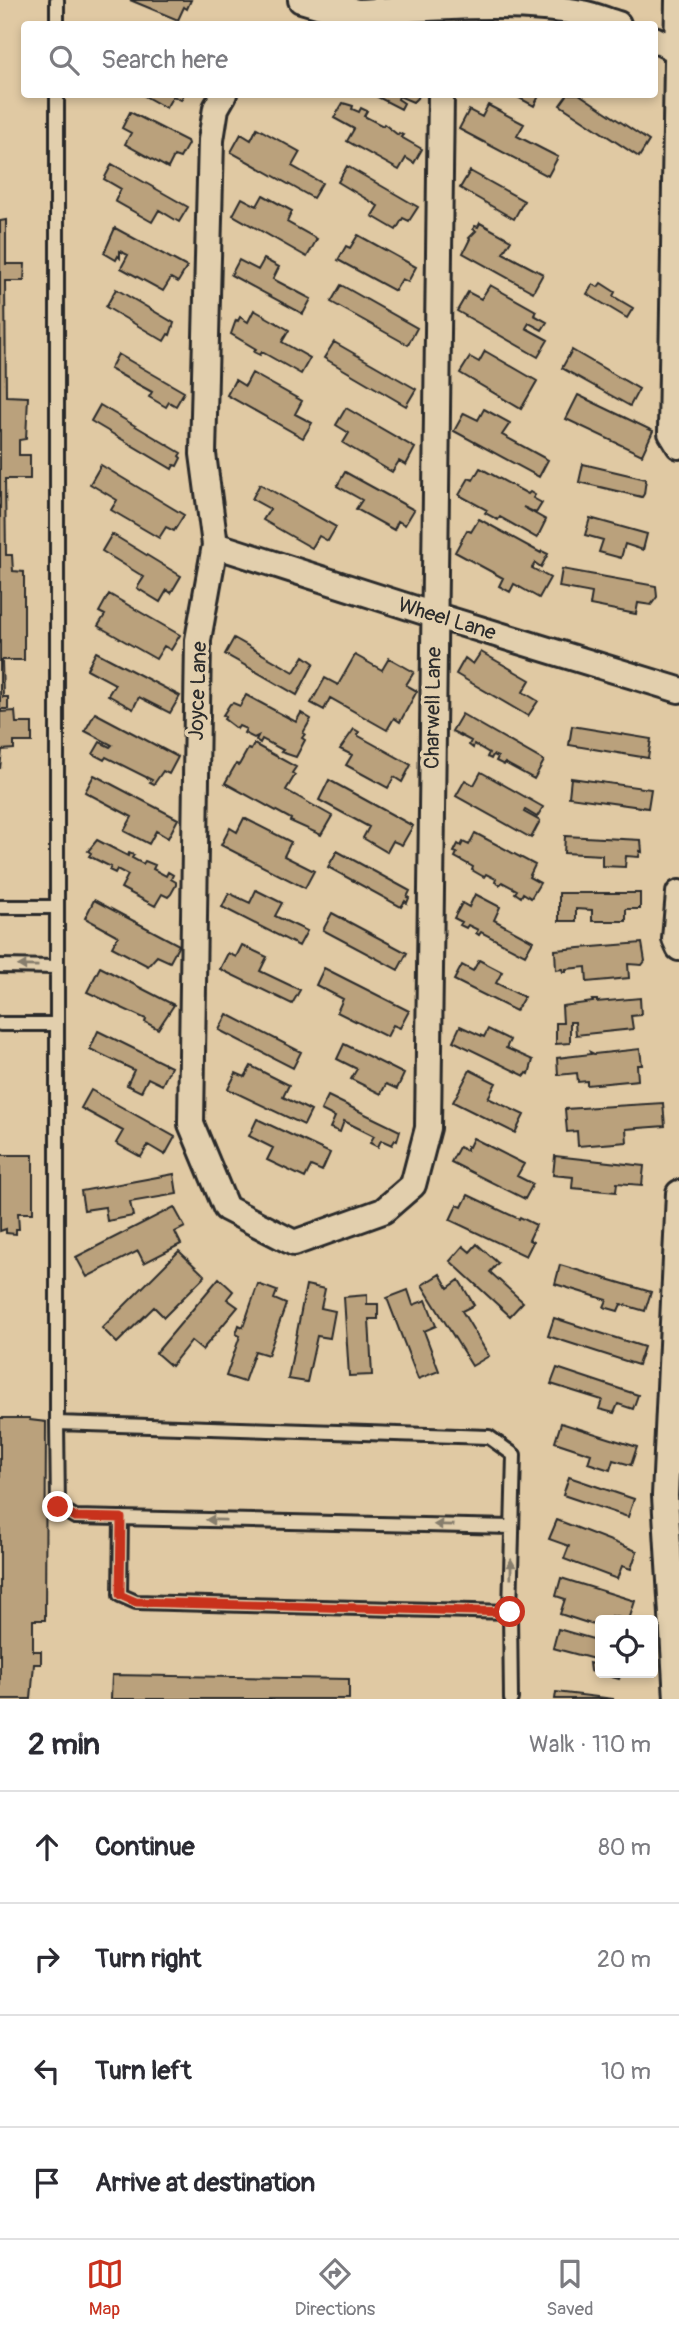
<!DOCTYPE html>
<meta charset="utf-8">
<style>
:root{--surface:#fff;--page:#f7f7f7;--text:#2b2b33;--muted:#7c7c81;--line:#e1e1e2;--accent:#c8321e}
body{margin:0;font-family:Pangolin,sans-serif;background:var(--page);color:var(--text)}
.controls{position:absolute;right:21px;bottom:21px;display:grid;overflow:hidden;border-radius:7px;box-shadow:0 4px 10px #0003}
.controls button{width:63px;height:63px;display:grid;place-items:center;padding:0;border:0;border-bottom:2px solid var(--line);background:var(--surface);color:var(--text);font:35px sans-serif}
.stop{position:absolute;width:21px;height:21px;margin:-16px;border:5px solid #c8321e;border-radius:50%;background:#fff}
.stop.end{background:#c8321e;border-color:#fff;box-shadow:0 2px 7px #0008}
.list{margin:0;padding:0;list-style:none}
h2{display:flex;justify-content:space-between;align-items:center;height:91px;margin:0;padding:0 28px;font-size:30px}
h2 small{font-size:23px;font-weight:400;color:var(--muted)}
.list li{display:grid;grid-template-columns:46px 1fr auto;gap:21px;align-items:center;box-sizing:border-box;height:112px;padding:0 28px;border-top:2px solid var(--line)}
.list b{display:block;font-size:26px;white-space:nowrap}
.list em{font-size:23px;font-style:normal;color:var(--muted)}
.icon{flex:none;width:38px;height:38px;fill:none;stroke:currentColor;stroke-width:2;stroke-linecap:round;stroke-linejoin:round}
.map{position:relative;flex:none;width:679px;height:1699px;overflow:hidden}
.search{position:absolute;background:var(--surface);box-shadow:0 4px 10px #0003;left:21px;right:21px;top:21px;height:77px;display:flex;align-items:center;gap:18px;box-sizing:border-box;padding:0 24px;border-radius:7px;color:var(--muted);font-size:26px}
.sheet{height:539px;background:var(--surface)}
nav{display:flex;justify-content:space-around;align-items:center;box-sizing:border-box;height:98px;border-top:2px solid var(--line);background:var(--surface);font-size:19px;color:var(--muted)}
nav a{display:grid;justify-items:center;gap:4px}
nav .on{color:var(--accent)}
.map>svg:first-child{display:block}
</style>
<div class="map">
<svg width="679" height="1699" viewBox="0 0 679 1699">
<rect width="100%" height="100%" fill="#e0c9a3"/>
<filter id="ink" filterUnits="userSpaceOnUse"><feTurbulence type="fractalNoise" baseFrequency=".0143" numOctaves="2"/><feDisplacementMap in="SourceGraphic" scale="14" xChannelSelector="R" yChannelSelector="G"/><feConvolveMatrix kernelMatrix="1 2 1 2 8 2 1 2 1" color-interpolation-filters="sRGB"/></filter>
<g filter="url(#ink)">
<path fill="#baa17b" stroke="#2b2b2b" stroke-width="2" d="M130,0h61l-4,9 -3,-2 -6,13z
M141,94h43l-3,6 -8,-4 -7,12z
M372,94h47v2l-6,6 -14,-6 -1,3 6,4 -3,6z
M512,94h28l-6,12z
M568,94h11l70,47 -10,16 -79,-52z
M343,103l10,3 -1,3 7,3 2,-4 6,3 -3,5 19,10 1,-2 14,11 1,-2 4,2 -2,2 21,12 -8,14 -8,-5 -7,12 -52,-29 7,-12 -20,-11z
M488,105l36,19 -7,12 41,21 -10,19 -89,-47 10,-19 13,7z
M130,112l57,29 1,3 -8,14 -6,-2 -6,12 -43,-24 6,-11 -9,-5z
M257,128l43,24 -8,14 30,17 -9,15 -82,-46 10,-18 10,6z
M112,164l76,43 -9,15 -20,-12 -7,12 -37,-21 6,-12 -17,-10z
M347,166l71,41 -9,14 -6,-3 -7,12 -24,-14 6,-10 -40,-24z
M470,171l54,30 -10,18 -54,-31z
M263,195l29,16 -5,11 30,17 -10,18 -74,-42 9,-17 15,8z
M6,220v44h19l-1,17h-19l1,115 22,1 -2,42 -7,1v15h11v24h-25l1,76h6l1,16 11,1v88h-22l1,37h5v12h-7v3l14,-1 1,12h16v19h-18v7l-12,1 -2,19v-548z
M480,223l31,17 -8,13 40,21 -10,18 -70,-39 7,-14 -1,-1 7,-7 -3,-2 2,-3 3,1z
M115,228l72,39 -9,15 -7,-4 -8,13 -42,-23 7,-13 -8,-4v7l-2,-2 -2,4 -12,-7z
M358,235l58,32 -8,15 -6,-3 -7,12 -57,-31 8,-14 4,2z
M264,259l15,8 -6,12 38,20 -8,15 -72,-39 8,-15 19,10z
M601,283l14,9 -2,4 20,12 -6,10 -40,-24 6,-10 5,3z
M341,285l76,43 -9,17 -77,-43z
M490,285l46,26 -2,4 13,7 -5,8 -13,-7 -3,5 22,12 -10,17 -81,-46 11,-19 13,7z
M116,289l58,34 -4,12 -2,-1 -4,7 -58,-34z
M254,310l35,20 -7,12 28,16 -9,16 -39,-22 -2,3 -6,-3 2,-3 -25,-15 5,-14 2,1 2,-4 8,5z
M334,342l82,47 -10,17 -82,-48z
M572,350l67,39 -9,17 -68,-38z
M485,351l52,30 -16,28 -61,-36 10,-16 9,5z
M118,354l66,38 -8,14 -7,-4 -3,5 -17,-10 3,-5 -42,-23z
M252,373l50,28 -7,13 17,9 -9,15 -76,-43 8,-15 10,6z
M578,395l75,36 -11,24 -76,-36z
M100,405l81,48 -2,3 2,2 -4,8 -3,-1 -2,4 -81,-48z
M346,408l69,40 -9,17 -7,-4 -7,11 -49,-29 6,-10 -13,-8z
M484,409l26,14 -8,12 46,25 -9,17 -85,-46 10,-18 14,7z
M583,464l63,15 -2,15 -2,3 -63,-15z
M101,465l83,50 -10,16 -8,-4 -7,11 -48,-28 6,-10 -27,-16z
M480,468l48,26 2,-2 5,3 -2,3 9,5 -6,10 -13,-6 23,13 -9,18 -37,-21 -2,3 -13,-7 2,-3 -28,-15 10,-17 4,2z
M345,472l69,38 -9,15 -7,-4 -4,9 -38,-21 6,-9 -25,-14z
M260,484l76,43 -8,14 -9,-5 -7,12 -49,-28 7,-11 -18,-10z
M590,518l57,16 -4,16 -18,-6 -4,14 -22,-6 4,-12 -18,-5z
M479,519l62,34 1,-2 6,3 -7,13 -6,-4 -3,5 18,10 -11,20 -25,-14 -4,8 -11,-6 4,-8 -48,-26 12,-22 4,2z
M112,534l69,42 -10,17 -4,-3 -7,12 -23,-14 7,-11 -42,-26z
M562,569l94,17 1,11 -6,8 -13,-2 -2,11 -46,-9 2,-12 -33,-6z
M109,594l71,41 -9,15 -7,-4 -8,13 -58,-33 7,-11 -6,-3z
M234,638l60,34 10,-16 10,7 -17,32 -72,-41z
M96,652l84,44 -10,17 -31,-16 -6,12 -25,-14 7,-11 -28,-15z
M481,652l49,28 -7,12 15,9 -10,15 -72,-42 9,-16 8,6z
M355,655l27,15 7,-12 25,14 -8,13 11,6 -17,31 -6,-4 -7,12 -57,-32 -6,12 -13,-7 14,-25 13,7z
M246,695l50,27 5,-9 10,6 -8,14 2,1 -3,4 3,2 -9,17 -15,-5 2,-2 -21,-11 -2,4 -4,-3 2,-4 -4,2 -10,-5 2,-4 -7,-3 -2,3 -13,-10 2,-3 -3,-1 7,-11 3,-1 7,3z
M95,713l83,44 -9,17 -6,-3 -9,13 -4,-2 2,-2 -46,-23 -2,3 -11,-6 7,-12 10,5 2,-2 -27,-14z
M462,714l82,47 -10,18 -29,-16 -1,2 -8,-4 2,-4 -5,-2 -2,4 -4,-2 2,-4 -15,-9 -1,4 -4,-3 2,-4 -19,-10z
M572,726l79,13 -3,19 -79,-13z
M354,729l5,3 -2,3 54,30 -9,17 -8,-5 -6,11 -42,-23 6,-10 -12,-6z
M254,744l42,23 -4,6 3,2 -9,15 46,26 -11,19 -31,-14 1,-2 -66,-36 11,-19 3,1 9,-16 3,1z
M481,772l62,35 -6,10 -12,-7 -1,2 16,9 -9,17 -75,-42 9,-16 9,5z
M94,775l84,44 -10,19 -12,-7 -7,13 -25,-13 8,-14 -47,-25z
M571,778l80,11 -3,19 -79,-11z
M329,780l84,46 -11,19 -9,-4 -6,11 -24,-14 6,-11 -50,-27z
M244,818l47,24 -7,14 30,15 -9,17 -84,-43 9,-17 7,4z
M475,833l60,32 -6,12 11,6 -9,15 -8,-5 -2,4 -6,-4 2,-3 -15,-8 -2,3 -5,-3 1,-3 -10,-5 -2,3 -12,-7 1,-3 -18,-10 2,-4 -3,-1 4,-8 3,2 2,-4 6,3z
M565,836l76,4 1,12 -2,-1 -1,6 -13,-1 -1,11 -23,-1v-11l-38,-2z
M97,840l31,16 1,-3 5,2 -2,3 11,6 2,-3 10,4 -2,4 13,7 2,-4 5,3 -2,4 5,3v3l-5,9 -3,3 -6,-3 -7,12 -34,-18 7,-13 -11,-6 -2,4 -6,-3 2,-3 -22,-11 2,-3 -3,-2z
M337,851l73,40 -3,6 2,1 -2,5 -2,-2 -4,6 -73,-40z
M256,890l26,13 -7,13 32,15 -8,15 -77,-39 7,-14 21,10z
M559,893h81v16h-14v12h-34v-11l-16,-1v12h-17z
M475,894l25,13 -6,13 39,21 -8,14 -44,-23 -2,3 -3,-2 2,-3 -10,-5 -2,3 -6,-3 2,-3 -8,-4 8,-15 7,4z
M94,900l85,45 -9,17 -13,-6 -9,10 -36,-19 6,-11 -33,-18z
M332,913l75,40 -9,17 -75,-40z
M642,943l3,18 -3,4 -14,-1 1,14 -42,4 -1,-15 -20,2v3h-3l-1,-3 -6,1 -1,-20z
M242,945l25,12 -7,14 40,19 -8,14 -72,-35 8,-16 8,4z
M479,960l23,12 -6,11 28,14 -8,14 -62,-31 8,-15 11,6z
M100,967l74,38 -16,24 -13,-7 1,-3 -59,-27z
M324,968l85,43 -9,17 -7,-3 -6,12 -50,-25 6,-13 -27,-14z
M640,998l1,17 -10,1 2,13 -57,6 -1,-13h-5v21l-14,1v-21h7l-1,-17 31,-4 -1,-2h5v2z
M227,1014l74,38 -8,16 -74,-38z
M460,1026l24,11 4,-8 22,11 -4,8 27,12 -4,14 -2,-1 -2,3 -72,-35z
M98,1031l73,36 -9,18 -14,-7 -7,14 -14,-7 7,-15 -44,-21z
M344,1044l60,30 -7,15 -11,-5 -5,10 -30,-15 6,-10 -20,-10z
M640,1049l2,16h-5l1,15 -51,5v-4l-9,1 -1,-9 -19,2 -1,-17 34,-4 -1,-2 4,2z
M251,1066l38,19 -6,12 28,14 -7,14 -76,-36 8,-16 9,4z
M470,1070l26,13 -8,15 36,17 -9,18 -62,-31z
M91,1090l84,47 -10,18 -17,-10 -7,12 -25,-14 7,-12 -42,-23z
M328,1096l72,35 -3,10 -2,-1 -3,5 -11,-5 -3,7 -8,-4 4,-7 -30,-15 -4,11 -10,-4 5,-11 -14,-7z
M663,1103l2,23 -39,3 1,13 -49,4 -1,-15 -10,1 -2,-23z
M257,1119l73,34 -8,18 -11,-5 -6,12 -38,-18 6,-12 -24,-12z
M473,1138l51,26 -7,12 16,8 -8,15 -74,-37 8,-15 8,4v-5l2,1z
M0,1155h33v58h-15l1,16h-3v5l-10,-1v-4l-6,2z
M555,1156l89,10 -2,19 -25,-2 -1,9 -44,-4 1,-11 -20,-2z
M174,1174l3,20 -47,8 3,14 -26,5 -2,-14 -21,3 -3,-19z
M468,1195l51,24 1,-2 16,8 -7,15 4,2 -7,14 -76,-36 7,-15 5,2z
M174,1207l11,20 -10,5 6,12 -37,19 -6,-12 -51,26 -11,-20z
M477,1244l21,19 -8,9 33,30 -13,14 -60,-55 13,-15 7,6z
M179,1251l26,25 -41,41 -10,-10 -37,36 -15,-15z
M560,1265l91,27 -6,19 -24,-7 -3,7 -14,-4 3,-7 -52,-16z
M440,1274l8,14 11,-8 15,25 -12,6 27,45 -17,10 -50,-81z
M219,1278l14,13 -6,8 11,8 -36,43 -11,-9 -20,25 -15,-13z
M258,1284l19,7 -3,8 12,5 -18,51 -13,-4 -11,31 -18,-6 14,-40 -4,-2 3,-9 4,2z
M306,1285l19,4 -4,19 14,3 -5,27 -13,-2 -10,46 -19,-3z
M408,1290l5,15 13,-5 10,26 -12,5 15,40 -21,8 -31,-81z
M367,1295v9h11v15h-9l3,56 -23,1 -5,-79z
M554,1318l90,29 -6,18 -90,-29z
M557,1368l81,27 -5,14 -15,-5 -4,9 -15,-4 3,-9 -51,-16z
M0,1418h29l1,2 16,2 -1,198h-12v31h8v13h-7l-3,35h-31z
M561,1423l76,24 -6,18 -18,-5 -3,10 -22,-7 3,-9 -36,-12z
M569,1477l65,22 -6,18 -65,-22z
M557,1520l80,31 -6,18 -9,-3 -5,13 -53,-20 5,-13 -20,-7z
M561,1578l74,23 -6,19 -17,-4 -2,4h-10v7l-40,-13 5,-15 -9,-3z
M558,1629l42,12v32h21l-2,6 -29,-8 -1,-8 4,1 1,-5 -41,-11z
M112,1675l237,4v20h-238z
M556,1692l58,7h-59z"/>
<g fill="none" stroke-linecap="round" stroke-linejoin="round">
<defs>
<path id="lane" d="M57,24v-24
M57,94v1329l432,14 25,18 -4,157 1,87
M0,907h56
M0,966l56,1
M0,1024h56
M57,1423l1,84 17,10 437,10
M121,1518l-1,77 16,7 374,10"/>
<path id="street" d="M301,0l20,6 38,6 -25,12
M678,0l-7,433 8,13
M359,12c70,-4 155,-12 223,1 12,2 25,8 36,11
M654,39l24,12
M224,94l-8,14 -5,32 -8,314 12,91 -17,95 -7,484 35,84 68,35 89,-32 30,-26 15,-57 13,-1034
M215,545l219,70 245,75
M679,893l-4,46 4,9
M677,1699l-12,-203 14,-303"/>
</defs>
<use href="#lane" stroke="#2b2b2b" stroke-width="18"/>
<use href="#street" stroke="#2b2b2b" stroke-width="30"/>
<use href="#lane" stroke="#e2cfad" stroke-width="12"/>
<use href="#street" stroke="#e2cfad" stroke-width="24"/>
</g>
<defs><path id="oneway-solid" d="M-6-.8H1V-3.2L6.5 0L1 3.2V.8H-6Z" transform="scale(1.75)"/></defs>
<g fill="#867d6c">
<use href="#oneway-solid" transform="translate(28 966) rotate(-179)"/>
<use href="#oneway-solid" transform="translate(216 1520) rotate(-179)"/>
<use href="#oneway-solid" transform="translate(444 1525) rotate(-179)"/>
<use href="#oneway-solid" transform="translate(511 1569) rotate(-89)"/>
</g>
</g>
<g fill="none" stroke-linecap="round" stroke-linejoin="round" filter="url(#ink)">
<path stroke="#c8321e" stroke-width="9" d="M58,1507l17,10 46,1 -1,77 16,7 374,10"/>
</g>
<g text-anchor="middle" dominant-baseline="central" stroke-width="7" stroke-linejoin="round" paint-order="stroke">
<g font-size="21" fill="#2b2b2b" stroke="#e2cfad">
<text transform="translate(447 619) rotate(17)">Wheel Lane</text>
<text transform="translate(198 691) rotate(-88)">Joyce Lane</text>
<text transform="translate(433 708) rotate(-89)">Charwell Lane</text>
</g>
</g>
</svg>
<div class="controls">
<button><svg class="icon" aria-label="locate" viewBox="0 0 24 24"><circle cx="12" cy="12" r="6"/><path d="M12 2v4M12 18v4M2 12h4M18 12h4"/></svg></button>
</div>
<div class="stop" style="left:510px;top:1612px"></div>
<div class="stop end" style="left:58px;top:1507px"></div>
<div class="search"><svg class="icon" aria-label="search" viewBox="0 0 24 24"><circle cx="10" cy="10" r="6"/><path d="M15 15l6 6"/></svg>Search here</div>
</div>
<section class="sheet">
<h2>2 min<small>Walk · 110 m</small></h2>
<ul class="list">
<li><svg class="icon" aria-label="ahead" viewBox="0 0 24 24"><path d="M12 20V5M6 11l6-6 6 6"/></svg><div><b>Continue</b></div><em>80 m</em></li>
<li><svg class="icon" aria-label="right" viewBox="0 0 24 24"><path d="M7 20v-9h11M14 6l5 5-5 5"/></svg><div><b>Turn right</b></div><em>20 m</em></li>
<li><svg class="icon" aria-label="left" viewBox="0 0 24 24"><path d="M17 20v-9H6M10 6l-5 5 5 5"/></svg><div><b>Turn left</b></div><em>10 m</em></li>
<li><svg class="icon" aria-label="arrive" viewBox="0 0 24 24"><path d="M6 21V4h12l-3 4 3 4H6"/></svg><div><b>Arrive at destination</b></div></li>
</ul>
</section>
<nav>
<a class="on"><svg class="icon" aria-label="map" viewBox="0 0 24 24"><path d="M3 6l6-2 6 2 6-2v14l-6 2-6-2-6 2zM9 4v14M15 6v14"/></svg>Map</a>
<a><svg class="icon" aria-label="directions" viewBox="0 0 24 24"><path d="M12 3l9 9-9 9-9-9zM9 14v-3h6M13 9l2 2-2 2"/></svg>Directions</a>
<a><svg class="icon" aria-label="saved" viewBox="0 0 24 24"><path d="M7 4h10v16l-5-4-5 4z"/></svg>Saved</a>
</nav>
